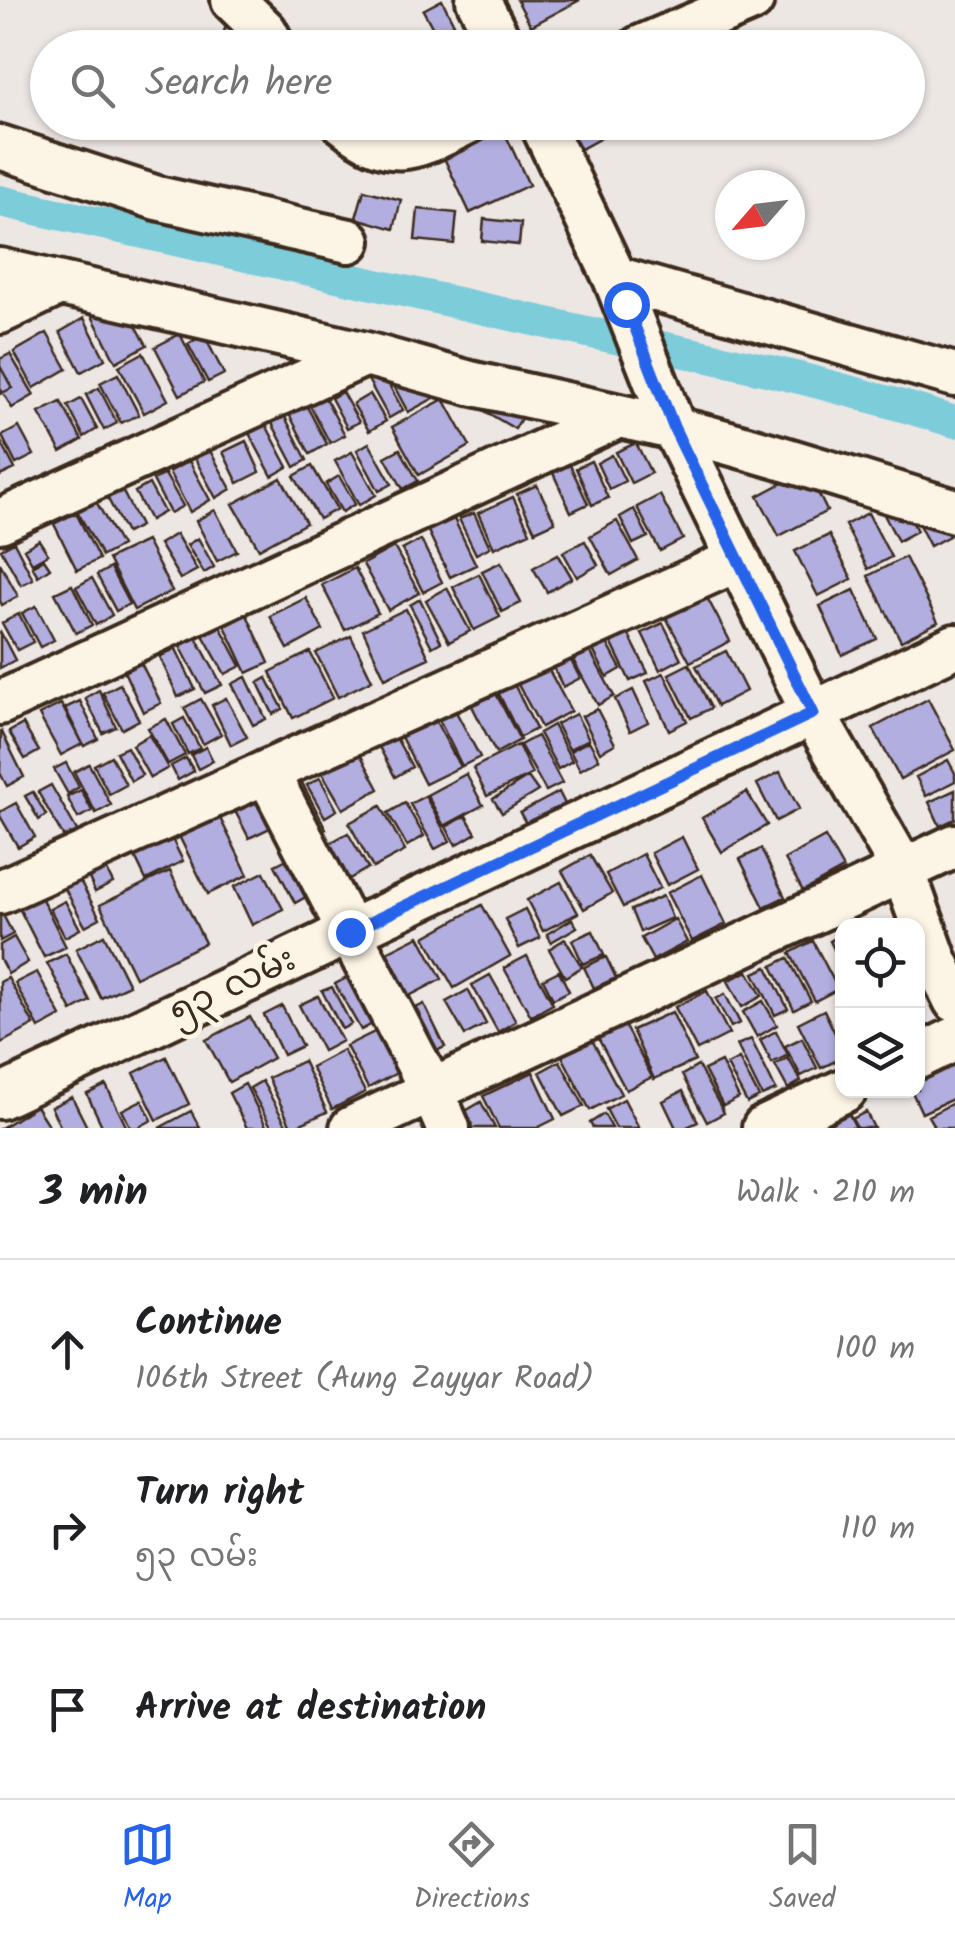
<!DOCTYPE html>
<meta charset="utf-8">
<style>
:root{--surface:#fff;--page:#f2f2f2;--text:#202124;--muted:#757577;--line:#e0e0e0;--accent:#2563eb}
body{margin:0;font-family:Kalam,"Noto Sans Myanmar",sans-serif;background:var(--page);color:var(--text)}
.controls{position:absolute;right:30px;bottom:30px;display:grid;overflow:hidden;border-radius:20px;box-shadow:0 2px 8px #0004}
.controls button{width:90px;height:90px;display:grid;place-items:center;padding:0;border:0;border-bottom:2px solid var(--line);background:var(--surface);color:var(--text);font:50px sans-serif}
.compass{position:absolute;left:715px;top:170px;width:90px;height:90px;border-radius:50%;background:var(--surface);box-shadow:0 2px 8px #0004;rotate:242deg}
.stop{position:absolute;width:30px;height:30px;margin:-22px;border:8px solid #2563eb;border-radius:50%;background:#fff}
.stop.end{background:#2563eb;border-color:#fff;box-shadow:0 2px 10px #0008}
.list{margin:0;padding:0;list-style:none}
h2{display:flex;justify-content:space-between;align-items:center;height:130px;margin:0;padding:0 40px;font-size:42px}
h2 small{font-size:32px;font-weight:400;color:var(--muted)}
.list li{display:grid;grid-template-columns:65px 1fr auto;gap:30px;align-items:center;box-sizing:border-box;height:180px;padding:0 40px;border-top:2px solid var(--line)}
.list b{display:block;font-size:38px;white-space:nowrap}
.list p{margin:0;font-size:32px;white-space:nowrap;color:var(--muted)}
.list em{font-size:32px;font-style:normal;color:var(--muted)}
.icon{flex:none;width:55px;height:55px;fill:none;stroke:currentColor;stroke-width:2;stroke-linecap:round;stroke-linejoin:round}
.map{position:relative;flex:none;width:955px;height:1128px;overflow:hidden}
.search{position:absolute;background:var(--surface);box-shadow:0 2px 8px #0004;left:30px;right:30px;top:30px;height:110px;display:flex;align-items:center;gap:25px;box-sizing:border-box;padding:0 35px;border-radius:55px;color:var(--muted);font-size:38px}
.sheet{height:670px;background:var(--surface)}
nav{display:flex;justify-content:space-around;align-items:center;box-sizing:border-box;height:140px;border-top:2px solid var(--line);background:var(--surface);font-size:28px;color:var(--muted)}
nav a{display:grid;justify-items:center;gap:5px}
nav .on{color:var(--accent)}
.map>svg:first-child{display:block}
</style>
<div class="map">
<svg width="955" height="1128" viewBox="0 0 955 1128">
<rect width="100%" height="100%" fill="#ede7e4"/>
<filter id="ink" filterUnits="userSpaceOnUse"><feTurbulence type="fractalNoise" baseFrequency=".01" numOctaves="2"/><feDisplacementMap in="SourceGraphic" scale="20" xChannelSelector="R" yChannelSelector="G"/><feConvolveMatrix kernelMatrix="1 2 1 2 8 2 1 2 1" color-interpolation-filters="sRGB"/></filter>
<g filter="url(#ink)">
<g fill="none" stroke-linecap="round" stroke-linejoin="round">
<path stroke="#7dccda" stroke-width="32" d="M0,201l619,138c114,21 226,48 336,83"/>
</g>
<path fill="#b2aee0" stroke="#3b2a1e" stroke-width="2.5" d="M442,0l12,24 -18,10 -13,-24z
M517,0h63l-49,26z
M226,25l15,5 -4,13 -15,-5z
M221,122h32l-3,10z
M564,122h52l3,6 -40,22z
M503,129l26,56 -59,28 -26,-55z
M364,190l37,10 -7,29 -38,-11z
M418,209l39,4 -3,31 -39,-4z
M484,219l37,4 -2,22 -37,-4z
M124,304l23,41 -31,17 -25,-48z
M84,318l21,41 -24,13 -21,-40z
M47,333l20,36 -33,19 -20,-36z
M180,334l24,48 -24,13 -25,-48z
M204,335l20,39 -16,8 -20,-38z
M143,353l25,47 -24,13 -25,-47z
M10,354l24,41 -22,13 -12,-20v-29z
M0,366l12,22 -12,6z
M380,369l23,41 -14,8 -23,-42z
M118,374l21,41 -18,8 -21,-40z
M421,374l13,24 -26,14 -13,-24z
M99,388l18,35 -13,7 -18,-35z
M494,391l32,18 -11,20 -32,-19z
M342,392l17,30 -12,6 -16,-30z
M323,394l22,41 -15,8 -22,-41z
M370,394l16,27 -17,10 -16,-27z
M81,399l16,30 -13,8 -16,-31z
M444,399l26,47 -51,29 -27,-48z
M61,402l21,38 -21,12 -22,-39z
M305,403l22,41 -17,10 -22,-42z
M284,415l23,45 -12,7 -24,-46z
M266,425l22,42 -16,9 -23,-43z
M19,427l15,28 -18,9 -14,-28z
M0,440l15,29 -15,7z
M246,441l14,31 -22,11 -15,-31z
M369,443l23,41 -13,7 -22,-41z
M636,443l15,30 -20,10 -15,-31z
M209,449l22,40 -15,9 -22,-41z
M400,449l18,32 -15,8 -18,-32z
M352,452l24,43 -17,10 -24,-44z
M612,455l13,26 -16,8 -12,-26z
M189,461l21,39 -20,12 -21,-40z
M591,461l17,37 -16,7 -16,-37z
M570,465l18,39 -17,8 -18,-39z
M312,466l25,43 -18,10 -25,-43z
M807,470l20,41 -48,25 -21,-40z
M165,474l18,32 -13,7 -17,-33z
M339,476l16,28 -13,8 -16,-28z
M281,478l25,45 -47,26 -26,-45z
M149,484l15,28 -14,8 -15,-28z
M537,485l18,37 -20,9 -18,-37z
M122,490l18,36 -14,7 -19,-36z
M660,495l23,44 -23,12 -23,-44z
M93,496l28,50 -19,10 -27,-49z
M513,497l17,35 -36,16 -16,-35z
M900,497l17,34 -19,10 -18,-34z
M933,505l16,31 -19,10 -16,-31z
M634,509l14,28 -15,7 -13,-27z
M215,510l22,41 -20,10 -21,-40z
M76,513l23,46 -22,11 -23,-46z
M474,513l16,34 -14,7 -17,-35z
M868,513l23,44 -23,12 -23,-44z
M454,519l22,46 -26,12 -22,-46z
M617,521l21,39 -27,15 -21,-39z
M176,534l21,36 -17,9 -21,-35z
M829,535l23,44 -34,17 -23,-45z
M198,538l16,29 -10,6 -17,-28z
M39,540l9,14 -16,9 -8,-14z
M421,540l21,42 -19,10 -21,-42z
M146,541l26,50 -38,19 -26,-51z
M585,541l13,24 -21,12 -14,-25z
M14,542l19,37 -12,6 -20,-36z
M394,547l25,46 -31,17 -25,-46z
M558,554l14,24 -25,14 -14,-24z
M905,557l33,65 -37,19 -33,-65z
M44,559l6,9 -12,8 -6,-10z
M501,562l20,41 -19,9 -20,-41z
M0,563l18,33 -16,9 -2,-4z
M110,568l19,36 -13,7 -19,-36z
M355,568l23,45 -33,17 -23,-45z
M479,574l21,43 -26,13 -21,-43z
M92,578l20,37 -16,10 -20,-38z
M72,585l20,40 -16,8 -21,-40z
M447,588l23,43 -21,11 -23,-42z
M703,590l27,51 -40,21 -27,-50z
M854,590l23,49 -35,16 -22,-49z
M306,598l17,32 -35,19 -18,-33z
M420,599l21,43 -9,5 -22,-42z
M36,606l18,34 -14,7 -18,-34z
M406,609l23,49 -44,20 -22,-48z
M19,614l14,28 -16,8 -15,-27z
M247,615l22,48 -22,10 -22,-47z
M663,623l18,36 -21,11 -18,-37z
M220,626l21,40 -16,8 -22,-39z
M0,631l15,29 -15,8z
M628,633l20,40 -18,8 -19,-39z
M351,636l21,44 -34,17 -22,-44z
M196,637l26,48 -17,8 -25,-47z
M584,640l30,56 -16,9 -31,-56z
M607,643l14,26 -14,8 -14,-27z
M176,649l19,40 -17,8 -18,-40z
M566,651l14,27 -17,9 -14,-28z
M726,651l20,40 -29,15 -21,-40z
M310,652l23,46 -40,20 -23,-46z
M140,661l21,42 -18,9 -20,-43z
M544,661l27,50 -30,16 -27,-50z
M689,664l22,44 -20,10 -22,-44z
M664,673l23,48 -18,9 -23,-49z
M246,677l20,42 -13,6 -21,-41z
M267,678l16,31 -10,5 -15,-31z
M512,680l24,49 -16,8 -24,-49z
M120,684l19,36 -17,9 -19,-36z
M493,688l27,52 -24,13 -27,-53z
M99,690l17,37 -13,6 -18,-35z
M633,690l15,32 -18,9 -15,-32z
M226,698l21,39 -16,8 -19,-40z
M201,699l20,35 -18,10 -19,-36z
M928,699l27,51 -55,29 -27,-51z
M80,701l18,38 -14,7 -19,-38z
M61,704l21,40 -21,11 -22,-40z
M453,706l27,51 -18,9 -26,-52z
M597,709l18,35 -15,8 -18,-36z
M576,714l13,25 -20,10 -13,-25z
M433,716l27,51 -35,17 -26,-51z
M184,718l16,30 -12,6 -15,-30z
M166,719l19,36 -17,9 -20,-36z
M23,724l16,27 -14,8 -16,-27z
M553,725l19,36 -14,8 -19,-36z
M1,730l23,47 -17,9 -7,-13z
M394,734l18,33 -17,10 -18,-34z
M149,735l19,33 -18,10 -18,-33z
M537,736l25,47 -16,8 -26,-46z
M589,741l10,18 -19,11 -10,-19z
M518,745l14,29 -45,22 -14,-28z
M127,747l15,28 -11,6 -15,-29z
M206,747l7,14 -15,8 -7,-14z
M359,752l20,37 -36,20 -21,-36z
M111,756l15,29 -17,9 -15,-29z
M186,758l8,13 -16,9 -7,-14z
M948,760l7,13v8l-29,15 -10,-19z
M66,763l13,24 -11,7 -14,-25z
M89,764l22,41 -15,8 -22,-41z
M295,769l31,60 -21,11 -31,-60z
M780,772l19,37 -23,12 -19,-37z
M466,774l17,31 -39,21 -17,-31z
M528,777l10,14 -36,22 -9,-14z
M320,778l17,32 -12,7 -18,-32z
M51,785l28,49 -13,7 -28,-49z
M81,790l11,21 -14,7 -11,-21z
M955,790v29l-15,7 -11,-24z
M33,792l13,23 -7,5 -14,-24z
M559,792l9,18 -38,20 -10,-17z
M747,792l20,33 -45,27 -20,-34z
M253,796l17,32 -21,10 -16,-31z
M425,796l25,45 -15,8 -25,-45z
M16,803l19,34 -17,10 -18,-31v-4z
M405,803l19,33 -17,10 -19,-33z
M381,806l24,45 -32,17 -24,-45z
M217,812l31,63 -40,19 -31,-62z
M466,816l10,17 -20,12 -10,-18z
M169,833l14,28 -37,19 -14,-29z
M348,833l20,35 -34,20 -20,-36z
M682,837l16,32 -31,16 -16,-32z
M825,837l18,32 -40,22 -18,-32z
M761,849l24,48 -21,10 -24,-48z
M301,852l19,37 -25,14 -20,-38z
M643,854l17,34 -37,19 -17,-33z
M590,855l22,38 -28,16 -22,-38z
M103,863l10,20 -18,9 -9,-21z
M170,871l35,72 -70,34 -35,-72z
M264,872l19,37 -31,16 -18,-38z
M702,875l24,49 -34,17 -25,-48z
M79,879l21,39 -15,8 -21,-39z
M561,882l17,31 -35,18 -16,-31z
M663,896l9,22 -32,14 -9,-22z
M41,897l25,50 -22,10 -25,-49z
M65,901l15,28 -15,8 -15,-28z
M482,905l28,51 -56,32 -29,-51z
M525,909l15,29 -21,10 -14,-29z
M3,915l10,19 -13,7v-24z
M572,919l5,8 -26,15 -4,-8z
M675,919l12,23 -34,18 -12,-22z
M593,931l11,24 -21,9 -11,-24z
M842,934v20l-4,3 -8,-16z
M104,935l25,50 -28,13 -25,-49z
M419,936l23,43 -33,17 -22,-44z
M14,937l14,25 -20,12 -8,-15v-14z
M565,939l17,28 -17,10 -16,-28z
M813,941l25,48 -23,12 -25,-48z
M66,954l24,47 -18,10 -25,-48z
M527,956l26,48 -22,12 -27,-48z
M606,957l10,21 -22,10 -10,-21z
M788,958l23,43 -17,9 -22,-44z
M767,967l21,42 -13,6 -21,-42z
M360,971l25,46 -24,13 -26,-46z
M559,971l10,20 -16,8 -10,-20z
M748,971l14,25 -20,11 -14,-26z
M37,972l24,44 -22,12 -24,-45z
M490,975l26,46 -18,11 -26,-47z
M8,978l26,47 -33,18 -1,-61z
M332,987l19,37 -9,5 -20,-38z
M468,990l18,34 -21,11 -19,-33z
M707,991l22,43 -32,16 -22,-43z
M725,994l15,29 -9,4 -15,-28z
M318,996l24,45 -19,10 -24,-46z
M763,1001l14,24 -20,12 -14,-25z
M424,1004l21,43 -26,12 -21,-42z
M282,1006l20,40 -19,9 -19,-40z
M824,1010l18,38v10l-21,10 -23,-45z
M672,1012l23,49 -41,18 -22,-49z
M250,1017l23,41 -44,24 -23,-42z
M389,1025l21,41 -42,22 -22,-42z
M624,1025l28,52 -26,13 -28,-52z
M776,1031l12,24 -16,8 -12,-23z
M802,1038l15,30 -16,8 -16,-30z
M751,1039l25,51 -14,6 -25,-51z
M592,1040l29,54 -31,16 -28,-54z
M343,1050l22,42 -33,17 -21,-42z
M166,1057l23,47 -32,16 -23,-47z
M788,1058l13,23 -13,8 -13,-24z
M739,1059l20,38 -12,6 -20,-38z
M303,1061l24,51 -35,16 -24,-50z
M560,1061l24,45 -21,10 -23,-44z
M721,1062l18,36 -16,8 -19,-36z
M955,1063v35l-33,15 -11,-23h7v-9z
M698,1066l26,47 -17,9 -25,-47z
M533,1072l22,47 -18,9h-38l-16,-32z
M262,1081l25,45 -3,2h-12l-22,-40z
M245,1084l22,44h-20l-18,-35z
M106,1085l21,43h-24l-16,-34z
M683,1091l15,31 -13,6h-9l-13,-27z
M72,1097l15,30 -1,1h-25l-10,-21z
M624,1099l15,29h-23l-10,-19z
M142,1100l10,20 -15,8h-6l-9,-18z
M481,1102l14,26h-25l-8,-15z
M955,1102v26h-20l-7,-12z
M36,1106l14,22h-49z
M191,1111l9,17h-41z
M866,1112l8,16h-17l-5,-9z
M604,1114l8,14h-19l-3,-5z
M849,1114l7,14h-24l-2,-4z"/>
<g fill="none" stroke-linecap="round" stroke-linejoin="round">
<defs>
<path id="minor" d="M233,0l32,31 9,17
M478,0l25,48
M639,48l113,-48
M343,122c51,41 71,26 125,0
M541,122l74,156 59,150 139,285 90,157 32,89 20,41
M0,147l157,51 192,43
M0,270l366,84 104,29 149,33
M615,278l340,97
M0,312l59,-28
M0,521l366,-167
M0,703l619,-287c115,24 224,62 336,95
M267,772l165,319 16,37
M0,892l737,-332
M918,1057l37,-18
M0,1097l955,-451
M352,1128l603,-282
M764,1128l81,-38"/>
</defs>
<use href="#minor" stroke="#3b2a1e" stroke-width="50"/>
<use href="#minor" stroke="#fcf5e5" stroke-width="42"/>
</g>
</g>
<g fill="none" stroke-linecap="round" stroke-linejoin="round" filter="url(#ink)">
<path stroke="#2563eb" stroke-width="12" d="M350,932l463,-219 -139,-285 -48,-124"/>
</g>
<g text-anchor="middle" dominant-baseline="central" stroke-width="9" stroke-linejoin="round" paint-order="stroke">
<g font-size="35" fill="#3b2a1e" stroke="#fcf5e5">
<text transform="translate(233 987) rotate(-25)">၅၃ လမ်း</text>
</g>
</g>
</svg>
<div class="controls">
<button><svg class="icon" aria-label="locate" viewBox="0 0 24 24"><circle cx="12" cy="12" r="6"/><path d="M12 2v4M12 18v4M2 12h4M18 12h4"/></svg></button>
<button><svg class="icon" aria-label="layers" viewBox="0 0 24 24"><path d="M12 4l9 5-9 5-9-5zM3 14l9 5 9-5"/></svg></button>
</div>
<svg class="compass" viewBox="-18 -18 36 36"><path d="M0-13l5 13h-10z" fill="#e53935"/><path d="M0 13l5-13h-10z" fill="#757577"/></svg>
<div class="stop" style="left:626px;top:304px"></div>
<div class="stop end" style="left:350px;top:932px"></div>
<div class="search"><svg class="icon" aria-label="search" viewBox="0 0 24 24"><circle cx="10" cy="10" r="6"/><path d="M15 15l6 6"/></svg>Search here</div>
</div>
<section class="sheet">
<h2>3 min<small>Walk · 210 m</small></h2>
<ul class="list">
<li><svg class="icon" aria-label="ahead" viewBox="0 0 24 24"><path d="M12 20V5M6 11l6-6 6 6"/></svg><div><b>Continue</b><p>106th Street (Aung Zayyar Road)</p></div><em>100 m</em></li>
<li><svg class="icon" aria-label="right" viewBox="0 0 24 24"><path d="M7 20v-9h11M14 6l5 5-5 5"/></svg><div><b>Turn right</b><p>၅၃ လမ်း</p></div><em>110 m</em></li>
<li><svg class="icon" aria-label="arrive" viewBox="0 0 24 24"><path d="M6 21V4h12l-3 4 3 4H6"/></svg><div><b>Arrive at destination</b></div></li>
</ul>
</section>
<nav>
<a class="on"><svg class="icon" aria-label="map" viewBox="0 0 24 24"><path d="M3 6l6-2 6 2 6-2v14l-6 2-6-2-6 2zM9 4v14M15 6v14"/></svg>Map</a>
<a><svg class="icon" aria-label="directions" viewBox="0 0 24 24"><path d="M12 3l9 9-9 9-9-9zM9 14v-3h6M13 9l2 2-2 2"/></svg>Directions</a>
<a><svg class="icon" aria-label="saved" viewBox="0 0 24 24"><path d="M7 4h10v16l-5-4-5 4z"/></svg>Saved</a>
</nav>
